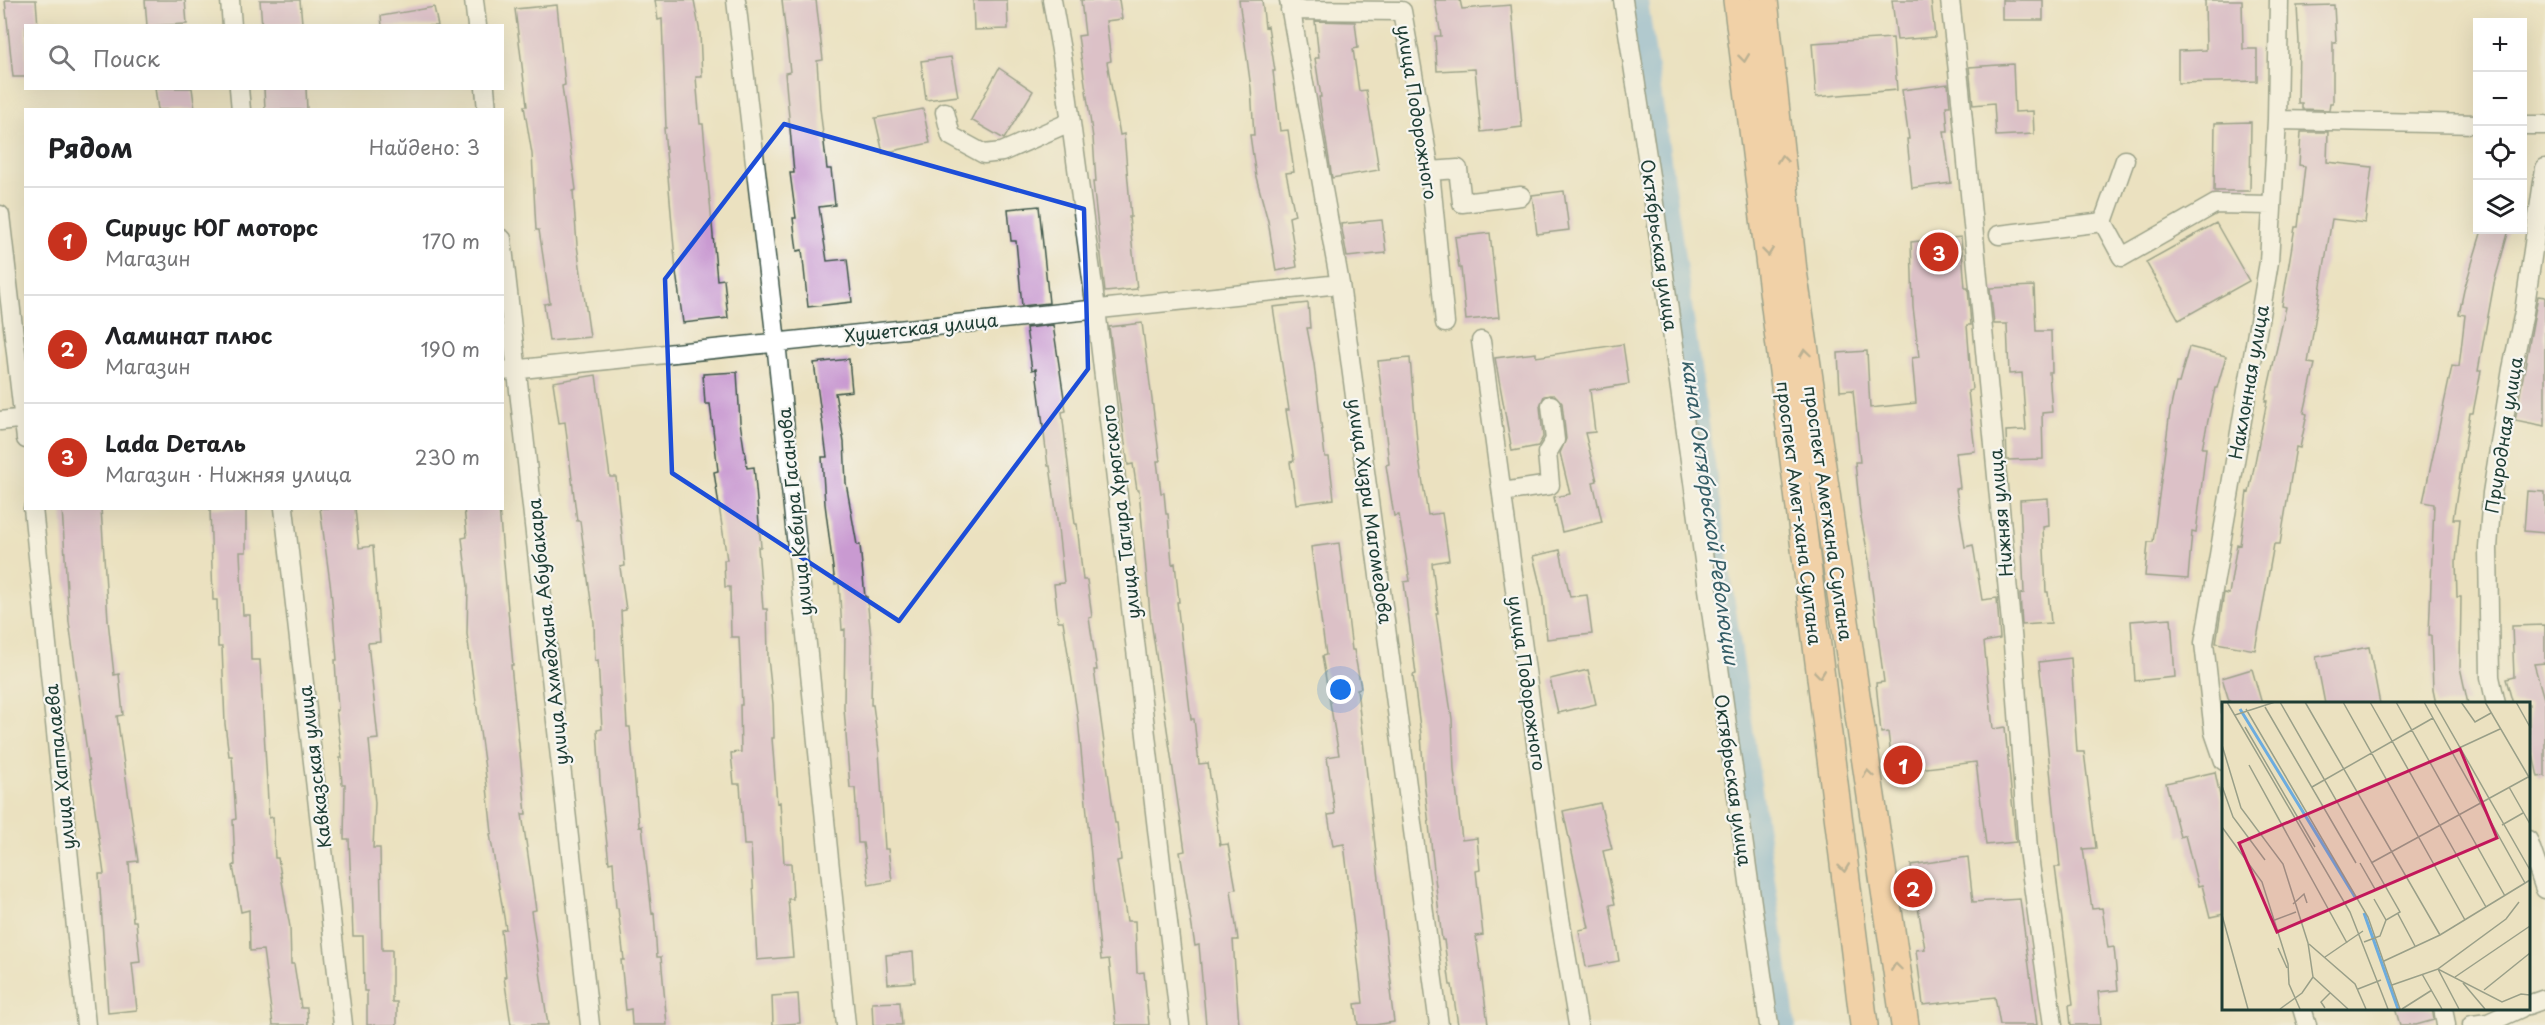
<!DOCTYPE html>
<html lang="ru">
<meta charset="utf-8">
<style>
:root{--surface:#fff;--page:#f6f6f6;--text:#202124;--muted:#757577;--line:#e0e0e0;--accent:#c8321e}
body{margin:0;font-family:"Playpen Sans",sans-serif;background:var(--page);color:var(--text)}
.controls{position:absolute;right:18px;top:18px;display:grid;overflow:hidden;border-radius:0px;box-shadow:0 6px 24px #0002}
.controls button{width:54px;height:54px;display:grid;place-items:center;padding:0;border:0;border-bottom:2px solid var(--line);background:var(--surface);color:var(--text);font:30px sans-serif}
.you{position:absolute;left:1341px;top:690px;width:21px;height:21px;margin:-15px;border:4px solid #fff;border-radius:50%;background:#1a73e8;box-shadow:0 0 0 9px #1a73e833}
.badge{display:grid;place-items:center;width:39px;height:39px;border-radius:50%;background:var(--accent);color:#fff;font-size:20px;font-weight:700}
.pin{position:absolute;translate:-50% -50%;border:3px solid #fff;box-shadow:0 2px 6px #0006}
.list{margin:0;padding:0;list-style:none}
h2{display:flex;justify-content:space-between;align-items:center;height:78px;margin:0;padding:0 24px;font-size:26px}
h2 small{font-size:20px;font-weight:400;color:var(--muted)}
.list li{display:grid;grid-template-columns:39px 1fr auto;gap:18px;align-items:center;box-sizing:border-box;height:108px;padding:0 24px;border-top:2px solid var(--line)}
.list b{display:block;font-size:22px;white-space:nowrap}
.list p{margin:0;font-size:20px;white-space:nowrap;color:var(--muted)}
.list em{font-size:20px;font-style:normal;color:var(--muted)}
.icon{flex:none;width:33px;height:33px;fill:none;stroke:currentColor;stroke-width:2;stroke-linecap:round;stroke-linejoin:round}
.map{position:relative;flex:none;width:2545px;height:1025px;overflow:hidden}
.search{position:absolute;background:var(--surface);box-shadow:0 6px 24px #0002;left:24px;top:24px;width:480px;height:66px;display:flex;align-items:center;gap:15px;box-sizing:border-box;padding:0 21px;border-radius:0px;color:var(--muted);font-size:22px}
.panel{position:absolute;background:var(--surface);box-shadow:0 6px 24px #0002;left:24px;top:108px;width:480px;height:402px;border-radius:0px}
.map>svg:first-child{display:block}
</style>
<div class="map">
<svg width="2545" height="1025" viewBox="0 0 2545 1025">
<rect width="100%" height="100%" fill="#f6f6f2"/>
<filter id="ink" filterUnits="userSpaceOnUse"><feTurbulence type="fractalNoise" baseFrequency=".0167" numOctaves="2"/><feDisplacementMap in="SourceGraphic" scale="12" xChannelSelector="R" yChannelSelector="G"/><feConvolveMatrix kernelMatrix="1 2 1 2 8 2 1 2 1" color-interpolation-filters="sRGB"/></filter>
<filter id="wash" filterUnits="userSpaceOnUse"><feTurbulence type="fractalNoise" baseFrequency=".008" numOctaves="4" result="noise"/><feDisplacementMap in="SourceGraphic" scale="24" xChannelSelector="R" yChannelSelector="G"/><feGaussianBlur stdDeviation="1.35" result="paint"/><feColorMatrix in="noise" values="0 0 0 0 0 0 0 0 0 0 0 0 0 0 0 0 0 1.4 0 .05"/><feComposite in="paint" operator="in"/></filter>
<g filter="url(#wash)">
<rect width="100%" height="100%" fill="#ebe1c0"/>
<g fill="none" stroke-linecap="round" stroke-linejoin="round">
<path stroke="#6cacdf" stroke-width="22" d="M1637,0l148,1025"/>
</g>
<g id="blocks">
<path fill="#c99ad1" d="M5,0h31l2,26h-12v51h-13z
M145,0h40l2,24 -40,2z
M260,0h40l2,23 -40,3z
M655,0h39l6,33 2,44h-6l4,47h3l14,156 7,-1 4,39 -45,5 -7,-51 -12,-144h2l-4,-109 -4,1z
M782,0h34l7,60 -6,1 3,47 7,61h4l4,36 -16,2 8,54 20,-2 5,43 -44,5 -6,-57 -5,1 -4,-33h3l-6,-45h4l-9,-100 5,-1z
M973,0h34l1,29 -34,1z
M1081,0h38l3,19 -16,2 5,40 -4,1 13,73 4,-1 7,83h-2l8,72 -32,3 -12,-110h3l-3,-44 -15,-102 7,-1z
M1239,0h23l3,27 3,-1 7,45h-2l7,60 8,-1 6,42 -8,1 9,42 -6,2 8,50 -21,4 -8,-50 -12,-44 -6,-42h4l-3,-47z
M1435,0h25l2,9 49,-4 11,122 -41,5 -6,-63 -38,2 -2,-35h6z
M1892,0h39l4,37 -38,3z
M2002,0h41v20h-41z
M2205,0h37l1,49h14v32l-79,2v-32l28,-1z
M557,5l8,80 -3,1 14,104 -3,1 4,54 13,92 -41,4 -5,-37 6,-1 -11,-73h-3l-4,-76 -8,-48h3l-12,-97z
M2334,5l2,37h-3v61h-3l-1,7 -27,-1v-6h-4l1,-60 -2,-37z
M434,7l4,19h-56l-1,-10z
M1315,21l40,1 3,26 -5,1 6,42 7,-1 13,80 -47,8 -13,-81h2l-6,-39h4z
M1893,38l4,52 -81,7 -4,-54z
M951,57l7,39 -32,4 -5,-39z
M2013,64l2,48 18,-1 1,23 -38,2 -2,-33 -21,2 -4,-38z
M999,68l34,23 -29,48 -33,-19z
M1948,84l2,22h-4l2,25h-4l7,52 -39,5 -5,-49h2l-7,-49z
M155,88h37l3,22h-37z
M264,88h42l1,22h-42z
M923,109l7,34 -47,10 -8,-35z
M2251,122l-1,69h-36l1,-68z
M2301,132h27l-1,30 45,5 -7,56 -33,-4 -24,144 7,1 -11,49 3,1 -7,34 -4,-1 -16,97h-6l-19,106 -39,-7 8,-50 5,1 8,-50 3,1 7,-53 2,1 18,-92h-2l21,-94 -4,-1 13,-79h3l7,-61 -6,-1z
M1564,191l5,39 -32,4 -5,-39z
M1039,206l10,97 -27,3 -6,-65h-5l-3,-32z
M1382,220l4,33 -39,4 -6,-33z
M2216,223l33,58 -70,39 -33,-58z
M2482,230h27l-15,53 -16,88h3l-8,42h-3l-17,106h7l-4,43 1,35h4l-1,70 8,37h-32l-3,-14 -2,-55h-2l5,-131 -11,-2 29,-136 7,1 6,-52 -6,-1 5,-24z
M1490,233l9,84 -33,3 -5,-52h-2l-4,-31z
M1961,237l4,51h3l3,37h-4l5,65 -4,1 7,60 -19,2 4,35 -4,1 9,58 8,-2 9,55 15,-2 3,41 -16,3 9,87 12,-2 11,115 -30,3 -10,-83 -83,10 -5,-40 -7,1 -5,-50 8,-1 -15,-116h1l-10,-54 -5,-50h5l-7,-72 -13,1 -2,-38 29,-2 3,57 46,-5 -4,-45 7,-1 -6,-50 -2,-65z
M2034,286l2,45h15l1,41h-3l3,40 -10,1 1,46 -36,1 -1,-29 20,-1 -4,-57 -13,1 -2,-50h-13l-4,-36z
M2538,296l7,1v129l-30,-6z
M1308,303l2,25h-3l7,36 11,93h4l5,42 -38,5 -6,-42 4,-1 -8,-51h3l-16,-103z
M1142,323l18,138h-3l4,32h3l2,21h2l4,50 3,-1 4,39h-2l14,117h3l5,45 9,-1 12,82 8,-1 8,45 -5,1 7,50h-5l6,85h-33l-7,-80 -4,1 -15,-94 5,-1 -35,-237 -11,-124h-2l-4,-26 -5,1 -19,-138z
M1053,325l13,86 -4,1 13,112h2l6,56h4l5,37 -3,1 8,52h-3l21,153h2l4,37 -4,1 10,60h8l2,52 7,-1 5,53h-33l-7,-66 -8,1 -23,-241 -15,-98h-5l-4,-37 10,-1 -8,-73 -6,-44h-2l-12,-97 -4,1 -6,-42z
M1623,344l6,40 -39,6 5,42 -10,1 12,48 -4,1 9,40 -40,10 -8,-35 16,-3 -10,-41 6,-14 -4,-36 -7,-8 -11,1 -4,10 3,31 -5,9 -26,5 -17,-93 41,-5v4z
M2189,347l37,9 -9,32h-2l-13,60h4l-10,85 -4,-1 -4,47 -43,-3 3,-34h5l17,-131 6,-28h3z
M1410,358l8,95 10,62 14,-2 7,47 -17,3 6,50h-2l16,106 2,51 8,70 15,-2 3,32 -4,1 7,64 -7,1 12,88 -9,1h-21l-6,-40h-2l-6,-45h-2l-18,-159 -3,-47 -8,-59 3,-1 -12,-92 6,-1 -11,-66 -5,1 -8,-51 3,-1 -11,-103z
M849,359l3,32 -17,2 9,49 2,41 11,62h3l5,52h2l5,50 -1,58h2l6,46 6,98h3l4,32 -23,4 -6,-42h-5l-3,-55h-5l-6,-80 1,-79 -3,1 -3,-47 -4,1 -10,-80 -3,-47h5l-13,-94z
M737,372l3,50 7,46 7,-1 3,33 4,47h-3l5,62h4l1,49 5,46 1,34h-2l5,65 3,-1 4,61h7l2,36h-5l5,58 -36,3 -6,-115h-7l-4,-61h-6l-3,-31 10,-1 -1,-47h2l-3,-68h-8l-1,-50h-5l-1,-27h3l-13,-88 4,-1 -8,-67h-5l-2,-30z
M596,375l14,102h6l9,89 -5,1 6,43 -5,1 6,116h3l9,100 3,-1 10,88 2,-1 3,44h4l6,68h-35l-1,-16 -5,1 -5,-50h3l-6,-52h-2l-3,-46 -4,1 -9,-82 -3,-51 5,-1 -4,-69 -3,1 -1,-38 -14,-102h-3l-12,-99 -6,1 -6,-41z
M2527,491l18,1v41l-21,-2z
M2048,498l1,28 -6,1 3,65h2l3,31 -29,2 -2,-31 4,-1 -4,-93z
M62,508h39l7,112 6,55 5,-1 4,41 -6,1 21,145 -9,1 4,59h3l4,41 -8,1 5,47 -29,3 -9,-139h5l-35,-252z
M210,508h36v44h-6l3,63h7l1,45h9l9,158 4,-1 2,41h3l12,69 1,37h3l7,44h6l1,17h-35l-10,-75 -13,1 -1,-41 -8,2 -8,-46 2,-1 -2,-45 3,-1 -4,-63h-3l-4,-32 -3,-77h-4l-1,-47h-4z
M320,508h35l4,40 14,-2 7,96 -12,1 10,96 -9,1 6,63 -2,45h7l2,102h10v52h5v23h-30v-34h-3l-1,-55h-10l-4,-97h-5l1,-55h-3l-2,-26h2l-6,-48h2l-3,-50h2l-6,-70z
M464,508h35l14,157h-2l15,149h-4l14,96 -5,1 17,114h-37l-7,-48h2l-5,-47 5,-1 -16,-95 2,-1 -7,-64 -18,-135 1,-48 -6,-48 5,-1z
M1339,543l13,107h2l7,38 -4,1 35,302h-2l4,31 -20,3h-16l-3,-21 8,-1 -19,-159 -11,2 -5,-31 7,-1 -8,-57 12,-2 -17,-99 4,-1 -15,-108z
M1560,550l10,47 17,-2 5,39 -45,5 -5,-46 -9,-37z
M2171,618l4,59 -40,4 -4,-60z
M2545,625v38l-11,1 11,38v74l-7,1 -9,-40v-33h-16l-7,-25 8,-2 -2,-51z
M2369,647l11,57h-55l-9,-47z
M2071,658l6,94h7l12,96 -13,1 9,60 10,-1 6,40 6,-1 4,43 -20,2 3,33h-30l-2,-20 4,-1 -18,-137h5l-21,-205z
M2252,669l10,35h-32l-8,-26z
M1588,670l8,34 -38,9 -8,-34z
M2215,772l9,43v99l-14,3 -8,-32 -4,1 -13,-51 -5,2 -14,-54z
M1600,803l12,46 -9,2 12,53 -5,1 9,56 -33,6 -7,-37 10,-2 -26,-117z
M1968,857l5,45 47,-3 17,126h-37l-5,-28 -72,8 -7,-55 9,-1 -14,-84z
M913,952l2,30 -27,2 -2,-29z
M798,994l2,29 -27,2 -1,-29z
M900,1002l2,23h-29l-1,-22z
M2395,1008h37l2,12 -18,5h-16z"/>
</g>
</g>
<g filter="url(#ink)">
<use href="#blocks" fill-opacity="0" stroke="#3e5649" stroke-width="1.5"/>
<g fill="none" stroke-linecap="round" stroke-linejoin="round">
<defs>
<path id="street" d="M230,0l2,26
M474,0l3,26
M736,0l40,342 70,683
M1052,0l10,56 34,253 84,716
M1289,0l51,284 99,741
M1623,0l29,189 117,836
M1950,0l10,89 53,555 15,206 25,175
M1290,10l112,1 28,160 15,152
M239,88l2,22
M485,88l2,22
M945,112l6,24 33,18 18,-2 68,-30
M2277,120l201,4
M2522,125h23
M2125,160l-22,62 19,35 93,-53 57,1
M1430,171l28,-2 4,34 59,-7
M0,215l26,224
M1999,235l104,-13
M502,239l88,786
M1481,341l78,571 19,113
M502,371l838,-87
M0,421l26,-3
M1502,492l48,-7 -3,-32 8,-13 -4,-35
M33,508l53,517
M284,508l59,517
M2496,704l-6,-27 -2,-129 4,-55 20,-124 12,-57 21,-144
M2224,761l-10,-29 -10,-89 65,-381 8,-142 2,-120
M2528,840l17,49
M2528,1005l17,-6
M2302,1008l5,17
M2443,1008l3,17
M2472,1025l16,-2 33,-15"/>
<path id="primary" d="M1737,0l127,1025
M1764,0l29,271 112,754"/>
</defs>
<use href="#street" stroke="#3e5649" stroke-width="21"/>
<use href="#primary" stroke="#3e5649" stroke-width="30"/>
<use href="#street" stroke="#fff" stroke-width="18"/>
<use href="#primary" stroke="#f9bc8a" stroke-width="27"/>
</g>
<defs><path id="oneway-chevron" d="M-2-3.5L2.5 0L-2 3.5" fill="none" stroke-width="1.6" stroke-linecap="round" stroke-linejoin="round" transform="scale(1.5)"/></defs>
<g stroke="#81765b">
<use href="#oneway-chevron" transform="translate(1744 58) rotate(83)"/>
<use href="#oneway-chevron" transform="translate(1782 159) rotate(-96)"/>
<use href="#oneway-chevron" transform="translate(1768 252) rotate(83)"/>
<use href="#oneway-chevron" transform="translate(1805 353) rotate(-98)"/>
<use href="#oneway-chevron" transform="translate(1820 674) rotate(83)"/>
<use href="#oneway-chevron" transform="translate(1868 774) rotate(-98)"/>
<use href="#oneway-chevron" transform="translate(1844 868) rotate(83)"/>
<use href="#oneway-chevron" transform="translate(1896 967) rotate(-98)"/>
</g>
</g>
<path d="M0 0H2545V1025H0ZM784,124l300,85 4,160 -189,252 -227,-148 -7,-194z" fill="#ebe1c0" fill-opacity=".55" fill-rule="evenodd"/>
<path fill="none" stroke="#1d4ed8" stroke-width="4.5" stroke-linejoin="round" d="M784,124l300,85 4,160 -189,252 -227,-148 -7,-194z"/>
<g text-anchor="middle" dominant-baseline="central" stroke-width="4.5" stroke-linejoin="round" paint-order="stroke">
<g font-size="18" fill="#1f3d34" stroke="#f6f6f2">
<text transform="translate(1418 112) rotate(81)">улица Подорожного</text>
<text transform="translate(1660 245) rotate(82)">Октябрьская улица</text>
<text transform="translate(921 327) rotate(-6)">Хушетская улица</text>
<text transform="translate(2248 382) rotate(-80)">Наклонная улица</text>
<text transform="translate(2503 435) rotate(-81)">Природная улица</text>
<text transform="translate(1371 511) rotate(82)">улица Хизри Магомедова</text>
<text transform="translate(794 512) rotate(-96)">улица Кебира Гасанова</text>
<text transform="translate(1120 512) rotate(-97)">улица Тагира Хрюгского</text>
<text transform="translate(1800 513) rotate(83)">проспект Амет-хана Султана</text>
<text transform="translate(1829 513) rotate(82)">проспект Аметхана Султана</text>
<text transform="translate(2000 513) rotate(-95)">Нижняя улица</text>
<text transform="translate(547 632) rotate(-96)">улица Ахмедхана Абубакара</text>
<text transform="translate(1528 683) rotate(82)">улица Подорожного</text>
<text transform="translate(59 767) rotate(-96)">улица Хаппалаева</text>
<text transform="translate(314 767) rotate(-97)">Кавказская улица</text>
<text transform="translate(1734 780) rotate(82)">Октябрьская улица</text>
</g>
<g font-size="20" font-style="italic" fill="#365e67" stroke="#f6f6f2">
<text transform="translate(1711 512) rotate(82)">канал Октябрьской Революции</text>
</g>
</g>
<g transform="translate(2222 702)">
<rect width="308" height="308" fill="#ebe1c0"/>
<path fill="none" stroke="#6cacdf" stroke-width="3" d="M18,7l115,188M142,211l34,96"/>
<path fill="none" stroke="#999f88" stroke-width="1.5" d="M5,0l123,210 38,97M58,0l120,210 -14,8 -6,16 -16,6M83,0l135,233M121,0l122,218M148,0l116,205M174,0l109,194M202,0l101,181M212,0l96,168M239,0l14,20 16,-9M263,0l45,77M294,0l14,25M43,5l91,156M24,7l122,208 32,92M13,13l40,-13M23,25l70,120M0,43l19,63 42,56 25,79 5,34 -11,16 -22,16M237,46l41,-19M27,63l98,178M0,84l11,31 32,43M90,85l121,-69M287,85l21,37M280,123l21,-12M0,125l40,55 26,82 1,20 11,25M138,161l15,26 10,-4M149,161l159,-87M152,197l12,21M71,202l11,-10 3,9M176,212l17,32M0,213l26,94M50,219l24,-9M87,242l46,40 11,25M56,246l9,20M103,255l38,-26M162,259l56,-26 90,-55M200,272l20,35M91,275l35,32M233,275l75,-51M241,281l22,26M170,283l46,-16 64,33 19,-8 9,1M136,287l23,-9M262,288l46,-37M103,306l-4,-6 9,-9M180,307l30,-19M237,307l-21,-40 68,-50 13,-17"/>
<path fill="#c2185b" fill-opacity="0.15" stroke="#c2185b" stroke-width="3" d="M238,47l37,89 -220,94 -38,-89z"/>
<rect width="308" height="308" fill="none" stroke="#1f3d34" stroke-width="3"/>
</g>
</svg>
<div class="controls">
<button>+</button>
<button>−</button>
<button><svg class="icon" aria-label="locate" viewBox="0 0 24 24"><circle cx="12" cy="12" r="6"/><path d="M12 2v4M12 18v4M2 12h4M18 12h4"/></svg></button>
<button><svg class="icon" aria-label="layers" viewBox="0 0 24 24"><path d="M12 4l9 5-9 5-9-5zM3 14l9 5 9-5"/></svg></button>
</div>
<div class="you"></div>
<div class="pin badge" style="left:1903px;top:765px">1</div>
<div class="pin badge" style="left:1913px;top:888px">2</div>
<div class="pin badge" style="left:1939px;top:252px">3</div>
<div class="search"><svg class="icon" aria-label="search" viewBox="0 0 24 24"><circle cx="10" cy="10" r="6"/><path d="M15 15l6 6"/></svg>Поиск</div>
<section class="panel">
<h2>Рядом<small>Найдено: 3</small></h2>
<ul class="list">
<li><span class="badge">1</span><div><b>Сириус ЮГ моторс</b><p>Магазин</p></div><em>170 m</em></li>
<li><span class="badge">2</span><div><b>Ламинат плюс</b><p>Магазин</p></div><em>190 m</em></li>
<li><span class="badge">3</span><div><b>Lada Dеталь</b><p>Магазин · Нижняя улица</p></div><em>230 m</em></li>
</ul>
</section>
</div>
